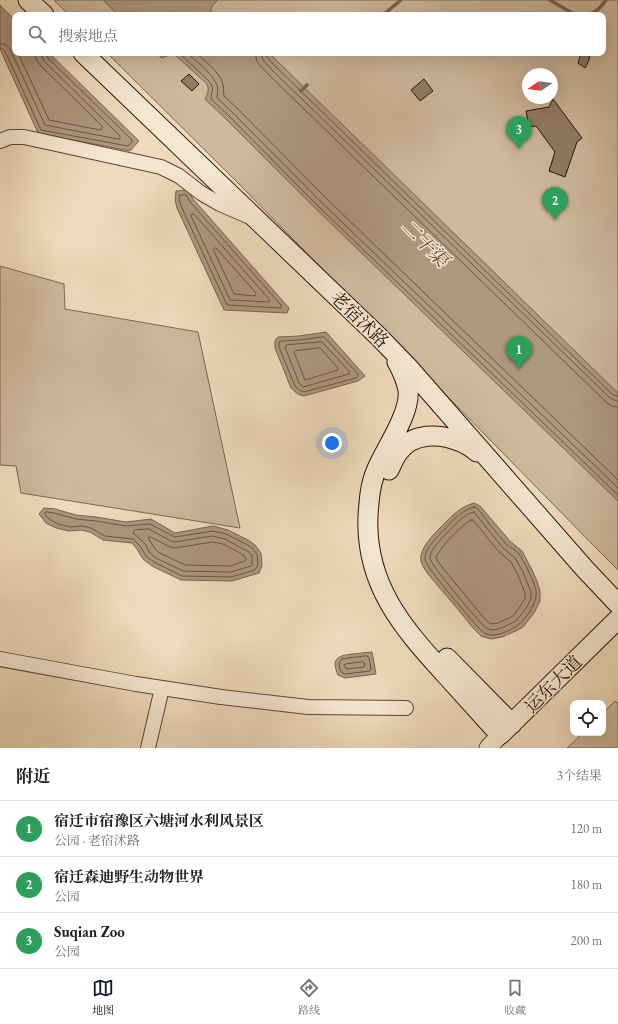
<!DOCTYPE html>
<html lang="zh">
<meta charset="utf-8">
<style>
:root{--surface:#fff;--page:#f6f6f6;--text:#202124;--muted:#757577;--line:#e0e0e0;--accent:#111827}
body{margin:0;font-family:"EB Garamond","Noto Serif SC",serif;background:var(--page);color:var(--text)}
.controls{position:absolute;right:12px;bottom:12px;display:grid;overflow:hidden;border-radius:8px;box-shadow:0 4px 16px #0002}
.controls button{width:36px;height:36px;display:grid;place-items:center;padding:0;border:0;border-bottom:1px solid var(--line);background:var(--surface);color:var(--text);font:20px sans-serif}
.compass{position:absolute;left:522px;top:68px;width:36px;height:36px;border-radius:50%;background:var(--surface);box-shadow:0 4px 16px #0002;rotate:257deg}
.you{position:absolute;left:332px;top:443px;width:14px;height:14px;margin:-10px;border:3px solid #fff;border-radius:50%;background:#1a73e8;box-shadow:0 0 0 6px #1a73e833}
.badge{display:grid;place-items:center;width:26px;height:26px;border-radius:50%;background:var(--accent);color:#fff;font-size:13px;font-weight:700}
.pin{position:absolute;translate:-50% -33px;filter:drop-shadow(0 1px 2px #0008)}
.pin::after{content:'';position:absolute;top:21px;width:14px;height:12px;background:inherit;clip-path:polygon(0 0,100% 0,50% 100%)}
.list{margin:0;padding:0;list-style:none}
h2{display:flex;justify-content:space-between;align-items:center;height:52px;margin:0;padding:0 16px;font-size:17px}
h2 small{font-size:13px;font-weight:400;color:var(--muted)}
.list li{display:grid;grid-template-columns:26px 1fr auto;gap:12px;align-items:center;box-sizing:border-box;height:56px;padding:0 16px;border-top:1px solid var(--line)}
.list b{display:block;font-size:15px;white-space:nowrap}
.list p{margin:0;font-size:13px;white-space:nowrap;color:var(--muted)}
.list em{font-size:13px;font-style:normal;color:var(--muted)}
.icon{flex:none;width:22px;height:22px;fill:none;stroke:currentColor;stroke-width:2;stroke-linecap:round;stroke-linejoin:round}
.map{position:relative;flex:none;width:618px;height:748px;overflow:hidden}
.search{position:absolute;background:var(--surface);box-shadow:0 4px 16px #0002;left:12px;right:12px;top:12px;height:44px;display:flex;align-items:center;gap:10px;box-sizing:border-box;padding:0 14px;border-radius:8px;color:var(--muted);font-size:15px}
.sheet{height:220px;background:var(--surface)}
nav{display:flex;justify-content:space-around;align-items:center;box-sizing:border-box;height:56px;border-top:1px solid var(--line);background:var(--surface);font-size:11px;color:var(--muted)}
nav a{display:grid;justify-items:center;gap:2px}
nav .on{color:var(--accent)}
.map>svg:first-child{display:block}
</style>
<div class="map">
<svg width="618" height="748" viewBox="0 0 618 748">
<rect width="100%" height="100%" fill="#efdbbc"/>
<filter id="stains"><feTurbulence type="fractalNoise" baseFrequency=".005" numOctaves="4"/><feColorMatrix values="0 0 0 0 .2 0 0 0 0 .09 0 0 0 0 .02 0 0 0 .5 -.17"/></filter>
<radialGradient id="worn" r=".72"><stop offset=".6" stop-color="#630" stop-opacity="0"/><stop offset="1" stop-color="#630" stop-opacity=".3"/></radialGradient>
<path fill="#ceb99d" stroke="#7d6652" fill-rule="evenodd" d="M54,0h564v570l-18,-18 -360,-367 -133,-132h496v-38h-534zM528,74h24v24h-24z
M0,266l64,18 1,25 133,23 42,196 -219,-35 -5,-27 -16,-1z
M615,701l3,2v45h-51l16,-15h20v-20z"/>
<path fill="#ad977f" stroke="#79624f" d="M103,0h115l-6,6 -2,9h-92z
M0,5l15,15v33h34l90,88 -9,10 -92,-18 -38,-84z
M156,53h113l349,340v108l-305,-295 -87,-87 -21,-20c3,-6 5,-10 1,-16l-31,-28 -9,1 -4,2z
M187,190l7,10 95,108 -2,5 -63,-3 -47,-102 -2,-8 1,-9z
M326,332l39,44 -7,5 -54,15c-6,-1 -9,-4 -13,-8l-16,-40c0,-5 -1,-8 3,-11l21,-1z
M474,503l6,3 30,35 12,10 9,17 6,13 3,10v10l-6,12 -11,14 -5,3 -16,7 -11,2 -10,-3 -8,-8c-11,-14 -23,-28 -35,-42 -5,-6 -16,-18 -17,-25 -2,-12 12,-26 19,-33 11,-11 19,-21 34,-25z
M44,508l11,1 21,6 20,2 30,5 25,-3 24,14 38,-7 15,4 20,10 7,5 6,8 1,13 -3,7 -27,8 -51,-1 -29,-14 -9,-7 -6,-10 -5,-6 -29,-3 -13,-8 -9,-2 -12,1 -13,-3 -10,-5 -7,-9z
M372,652l4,22 -31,4 -7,-3c-7,-16 -1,-19 14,-21 7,-1 13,-1 20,-2z"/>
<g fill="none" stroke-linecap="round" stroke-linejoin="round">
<path stroke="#6c5444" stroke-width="1" d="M0,43l6,2 4,4 35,76 73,14h2v-3l-76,-75 -2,-4 -1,-4
M0,48l3,1 2,2 36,79 87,16 4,-4v-2l-84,-82 -2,-5
M18,53l31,67 51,10 2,-1v-3l-62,-61 -4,-6 -1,-6
M179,53l29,27c8,10 3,10 3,19l18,17 87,88 302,291
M187,53c8,7 25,21 29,30 3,5 1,10 1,15l16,15 86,87 299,288
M196,53c8,7 22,18 26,28 2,5 1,10 2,15l13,12 87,88 294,284
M255,53l2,9 12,13 337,327 6,4 6,1
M261,53l2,7 10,11 337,327 4,2 4,1
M266,53l1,4 9,10 337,328 5,1
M180,195h6l5,8 90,102v3l-54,-3 -46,-99 -2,-6z
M192,214h2l75,85v3l-39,-2 -39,-84z
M216,248l40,45 -1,3 -21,-2 -20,-43v-2z
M324,337l34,37v2l-2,2 -52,14 -5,-2 -4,-4 -16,-39v-5l2,-1 18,-1z
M322,342l27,29v3l-46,13 -4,-4 -14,-36 2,-2z
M320,348l18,20v2l-33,10 -11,-28 1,-1z
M474,507l4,2c9,12 19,25 29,36 4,3 9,5 12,9 5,6 15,28 17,36 2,11 -8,27 -17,34 -5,5 -21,12 -28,11 -6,0 -11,-6 -15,-10 -8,-10 -50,-57 -51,-66 -1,-10 13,-23 20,-30 8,-9 17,-19 29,-22z
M47,512l7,1 22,6 20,2 30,5 24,-2 25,13 38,-6 13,3 20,10 6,4 5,6 1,11 -3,5 -24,7 -49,-1 -28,-14 -8,-6 -6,-10 -7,-7 -28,-3 -14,-8 -9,-2 -12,1 -12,-3 -9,-5 -4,-4v-2z
M474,512l29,36 12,10 8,14 8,20v7l-5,9 -9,12 -3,2 -15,7 -7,1 -6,-2 -6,-6c-8,-9 -49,-56 -50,-64 -1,-7 12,-20 17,-25 8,-7 16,-19 27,-21z
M471,520h2l26,32 12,10 7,13 7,18v5l-4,7 -8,11 -15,7 -7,1 -7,-6 -42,-51 -6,-9c3,-10 25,-32 35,-38z
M149,529l22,12 3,1 38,-6 13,3 24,13 3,4v9l-1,1 -20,6 -48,-1 -27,-13 -6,-5 -5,-9 -7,-7 -5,-4 2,-3z
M149,537h2l17,9 6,2 39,-6 10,2 17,9 5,4 1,3 -1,1 -15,5 -45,-1 -25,-12 -5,-4 -6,-10z
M367,656l2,2 2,11 -1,2 -25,3 -4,-2c-2,-5 -3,-9 1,-13z
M363,662l2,2 -1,3 -17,2 -2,-2 -1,-2 2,-1z"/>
<path stroke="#79624f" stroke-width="3.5" d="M550,0l22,13 9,2
M383,15l18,-15
M587,15c9,-2 14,-8 19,-15
M301,91l6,-6"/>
</g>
<path fill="#917b66" stroke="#2c1208" d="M581,53h9l-1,7 -4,8 -7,-5z
M189,74l10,10 -7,7 -11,-10z
M424,79l9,12 -13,10 -9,-11z
M553,99l29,39 -5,4 -12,35 -16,-6 6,-19 -19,-26 -7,1 -3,-16 23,-4z"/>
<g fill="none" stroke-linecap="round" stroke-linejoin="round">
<defs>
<path id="minor" d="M0,141l10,-4h14l137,30 18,9 22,17 19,11 30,13
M0,659l136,25 85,13 87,10 98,1
M148,748l14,-60"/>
<path id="tertiary" d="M488,748l12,-13"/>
<path id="secondary" d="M28,0l16,15
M83,53l296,284 29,30 176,201 34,36
M397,362c5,9 9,18 11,28 3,23 -23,59 -32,81 -6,14 -7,30 -8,45 -3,68 34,111 77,158 19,21 37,41 55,61l118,-116
M389,470c3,-6 5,-12 9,-17 14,-21 42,-20 63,-11 5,2 11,6 16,10
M447,658l65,66"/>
</defs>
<use href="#minor" stroke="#5d4435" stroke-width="16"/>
<use href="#tertiary" stroke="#5d4435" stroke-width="19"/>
<use href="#secondary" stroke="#2c1208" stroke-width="21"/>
<use href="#minor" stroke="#f5e8d3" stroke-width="14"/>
<use href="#tertiary" stroke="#f5e8d3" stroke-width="17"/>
<use href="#secondary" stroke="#f5e8d3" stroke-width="19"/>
</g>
<g text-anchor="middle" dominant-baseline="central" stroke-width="3" stroke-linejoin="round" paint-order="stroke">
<g font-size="18" fill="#2c1208" stroke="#f5e8d3">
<text transform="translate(360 319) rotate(44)">老宿沭路</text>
<text transform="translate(553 684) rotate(-45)">运东大道</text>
</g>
<g font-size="19" font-style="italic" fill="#604738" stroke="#f5e8d3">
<text transform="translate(425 243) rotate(45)">二干渠</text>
</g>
</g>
<rect width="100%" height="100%" filter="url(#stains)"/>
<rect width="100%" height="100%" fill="url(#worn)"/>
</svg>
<div class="controls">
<button><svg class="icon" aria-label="locate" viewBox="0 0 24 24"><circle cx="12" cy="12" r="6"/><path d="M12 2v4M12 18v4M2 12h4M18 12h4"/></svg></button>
</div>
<svg class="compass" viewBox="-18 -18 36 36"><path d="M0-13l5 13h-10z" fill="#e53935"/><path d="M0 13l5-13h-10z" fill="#757577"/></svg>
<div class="you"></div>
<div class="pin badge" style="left:519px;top:369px;background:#2e9e5b">1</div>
<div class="pin badge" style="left:555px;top:220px;background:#2e9e5b">2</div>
<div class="pin badge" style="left:519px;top:149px;background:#2e9e5b">3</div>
<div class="search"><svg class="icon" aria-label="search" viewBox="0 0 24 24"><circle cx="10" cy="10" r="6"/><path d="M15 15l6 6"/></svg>搜索地点</div>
</div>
<section class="sheet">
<h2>附近<small>3个结果</small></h2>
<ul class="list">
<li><span class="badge" style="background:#2e9e5b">1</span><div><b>宿迁市宿豫区六塘河水利风景区</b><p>公园 · 老宿沭路</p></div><em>120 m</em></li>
<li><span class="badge" style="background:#2e9e5b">2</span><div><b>宿迁森迪野生动物世界</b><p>公园</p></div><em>180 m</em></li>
<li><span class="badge" style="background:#2e9e5b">3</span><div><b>Suqian Zoo</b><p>公园</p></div><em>200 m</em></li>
</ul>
</section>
<nav>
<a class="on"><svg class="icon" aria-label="map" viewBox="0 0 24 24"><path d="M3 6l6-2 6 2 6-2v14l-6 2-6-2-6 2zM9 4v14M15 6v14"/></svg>地图</a>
<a><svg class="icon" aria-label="directions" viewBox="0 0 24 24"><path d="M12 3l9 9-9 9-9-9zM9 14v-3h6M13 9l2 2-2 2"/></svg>路线</a>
<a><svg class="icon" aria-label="saved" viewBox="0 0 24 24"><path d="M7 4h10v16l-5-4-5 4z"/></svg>收藏</a>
</nav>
